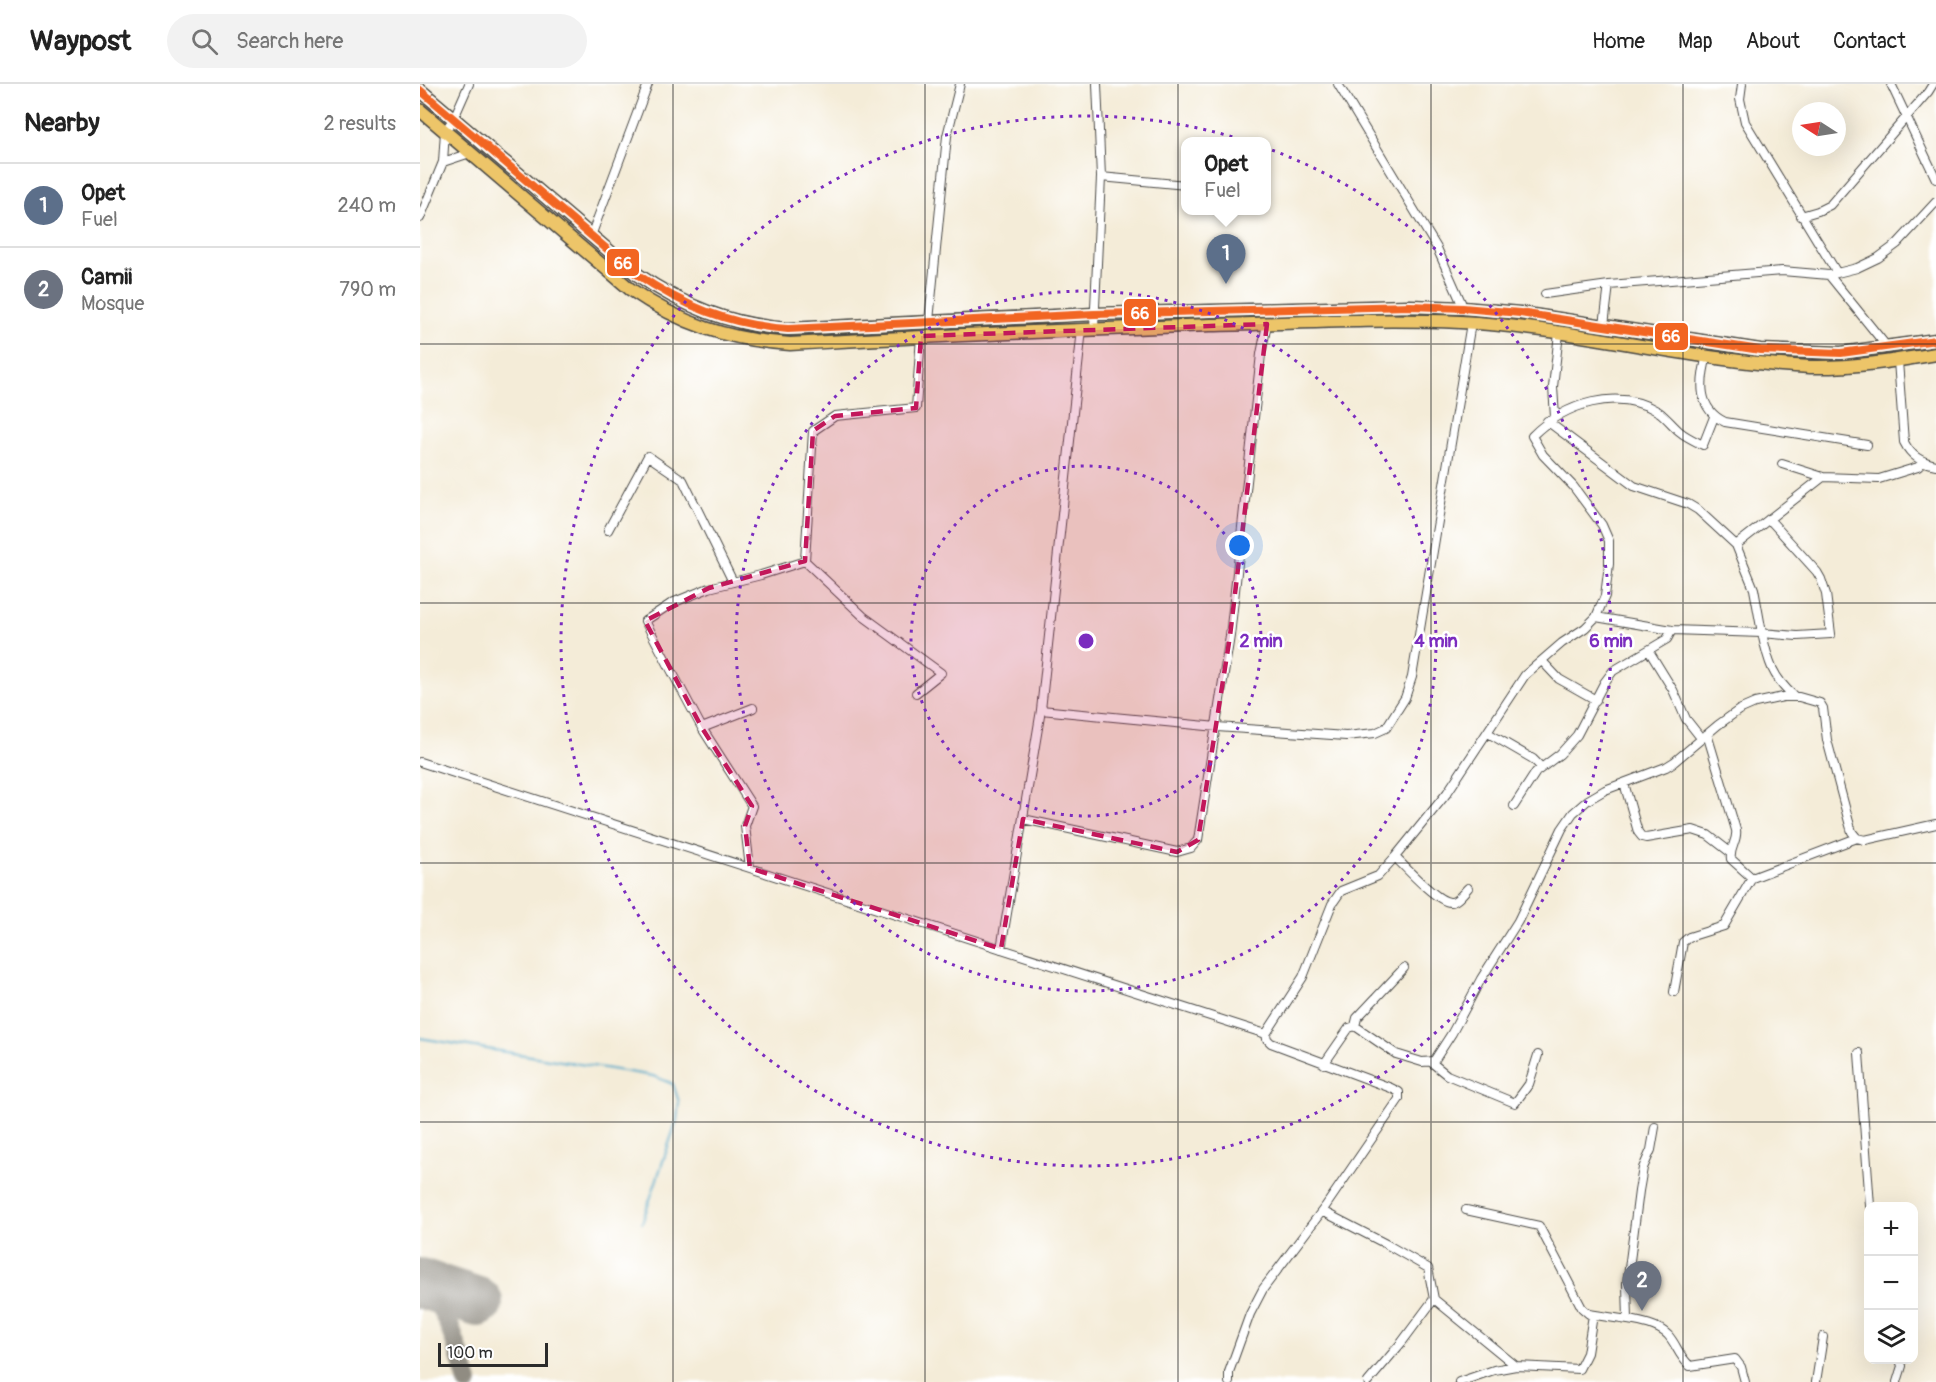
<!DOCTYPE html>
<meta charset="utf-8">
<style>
:root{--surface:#fff;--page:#f2f2f2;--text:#222;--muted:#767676;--line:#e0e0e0;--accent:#1a73e8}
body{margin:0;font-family:Pangolin,sans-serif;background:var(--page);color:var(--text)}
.controls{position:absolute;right:18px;bottom:18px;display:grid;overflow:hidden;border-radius:12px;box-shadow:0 6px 24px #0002}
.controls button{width:54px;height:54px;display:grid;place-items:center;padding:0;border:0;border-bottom:2px solid var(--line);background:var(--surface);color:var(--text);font:30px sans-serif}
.compass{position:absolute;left:1372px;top:18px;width:54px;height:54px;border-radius:50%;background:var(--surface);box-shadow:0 6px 24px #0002;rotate:282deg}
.scale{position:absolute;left:18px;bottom:15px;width:110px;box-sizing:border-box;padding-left:6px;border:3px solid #2b2b2b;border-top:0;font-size:16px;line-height:21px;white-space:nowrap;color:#2b2b2b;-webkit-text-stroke:4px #fff;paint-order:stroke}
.you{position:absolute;left:820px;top:462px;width:21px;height:21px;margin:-15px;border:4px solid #fff;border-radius:50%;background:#1a73e8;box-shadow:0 0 0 9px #1a73e833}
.badge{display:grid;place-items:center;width:39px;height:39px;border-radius:50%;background:var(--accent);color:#fff;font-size:20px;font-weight:700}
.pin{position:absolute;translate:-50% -50px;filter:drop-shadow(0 2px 3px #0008)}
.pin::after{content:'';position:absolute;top:32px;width:21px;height:18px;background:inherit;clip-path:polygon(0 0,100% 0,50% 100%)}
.popup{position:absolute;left:761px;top:53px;width:90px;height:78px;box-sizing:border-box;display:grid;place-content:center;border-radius:12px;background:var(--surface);filter:drop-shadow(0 2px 4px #0005);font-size:20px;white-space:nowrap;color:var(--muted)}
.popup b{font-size:22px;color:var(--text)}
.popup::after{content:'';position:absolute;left:50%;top:100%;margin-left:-12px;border:12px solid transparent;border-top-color:var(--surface)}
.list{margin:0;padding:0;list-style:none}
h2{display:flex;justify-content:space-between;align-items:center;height:78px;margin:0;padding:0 24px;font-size:26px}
h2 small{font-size:20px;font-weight:400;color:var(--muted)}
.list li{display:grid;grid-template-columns:39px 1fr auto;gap:18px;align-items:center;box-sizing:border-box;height:84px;padding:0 24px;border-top:2px solid var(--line)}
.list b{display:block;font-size:22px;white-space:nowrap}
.list p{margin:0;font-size:20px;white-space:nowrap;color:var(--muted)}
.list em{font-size:20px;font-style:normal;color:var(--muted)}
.icon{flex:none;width:33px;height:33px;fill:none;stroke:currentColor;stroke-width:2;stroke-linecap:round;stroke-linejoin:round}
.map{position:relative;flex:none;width:1516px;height:1298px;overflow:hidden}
header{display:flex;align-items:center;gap:36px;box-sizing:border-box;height:84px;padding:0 30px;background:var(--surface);border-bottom:2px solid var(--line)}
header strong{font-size:28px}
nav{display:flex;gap:33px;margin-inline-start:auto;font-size:21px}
.search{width:420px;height:54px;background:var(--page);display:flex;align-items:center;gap:15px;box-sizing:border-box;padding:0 21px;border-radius:33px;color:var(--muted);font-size:22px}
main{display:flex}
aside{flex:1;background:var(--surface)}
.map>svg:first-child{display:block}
</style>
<header>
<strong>Waypost</strong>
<div class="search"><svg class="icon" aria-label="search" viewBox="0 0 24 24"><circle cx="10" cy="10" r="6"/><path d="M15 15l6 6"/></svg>Search here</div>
<nav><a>Home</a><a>Map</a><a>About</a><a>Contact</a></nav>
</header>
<main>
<aside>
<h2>Nearby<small>2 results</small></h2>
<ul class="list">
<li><span class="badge" style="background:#5c6f8a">1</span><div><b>Opet</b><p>Fuel</p></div><em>240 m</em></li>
<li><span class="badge" style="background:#6b7280">2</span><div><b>Camii</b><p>Mosque</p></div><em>790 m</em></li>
</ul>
</aside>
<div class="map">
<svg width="1516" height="1298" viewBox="0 0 1516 1298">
<rect width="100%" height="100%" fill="#fff"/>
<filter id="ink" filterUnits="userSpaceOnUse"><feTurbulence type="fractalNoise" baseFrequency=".0167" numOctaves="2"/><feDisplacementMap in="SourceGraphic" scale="12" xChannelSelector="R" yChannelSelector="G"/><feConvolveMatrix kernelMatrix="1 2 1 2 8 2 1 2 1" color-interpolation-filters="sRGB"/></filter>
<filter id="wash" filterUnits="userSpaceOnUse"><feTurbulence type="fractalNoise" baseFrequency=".008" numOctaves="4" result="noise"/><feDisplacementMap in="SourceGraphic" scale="24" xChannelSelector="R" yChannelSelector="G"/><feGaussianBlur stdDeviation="1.35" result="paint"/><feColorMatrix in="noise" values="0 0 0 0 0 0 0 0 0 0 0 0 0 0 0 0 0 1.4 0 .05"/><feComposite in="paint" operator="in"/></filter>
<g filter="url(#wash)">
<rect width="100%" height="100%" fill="#f4ecd8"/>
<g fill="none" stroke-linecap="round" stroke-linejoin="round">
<path stroke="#4ba7ca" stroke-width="2" d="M0,954l233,38 20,8 6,18 -2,18 -35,103"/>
<path stroke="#908c82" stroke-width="20" d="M0,1202c26,13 39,69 48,96"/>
<path stroke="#908c82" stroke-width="50" d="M0,1199l58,19"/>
</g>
</g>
<g filter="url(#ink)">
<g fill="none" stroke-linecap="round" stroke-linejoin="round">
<defs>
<path id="street" d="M918,0l99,164 24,54v6
M1322,0l-2,15 5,23 92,151
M1471,0l45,95
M23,78l27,-9
M681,93l85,8
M1381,132l17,-5 12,-6 98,-113 5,-8
M0,134l23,-56 2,-31 9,-13 15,-34
M171,152l57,-152
M1409,191l59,73
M1125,210l64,-9
M509,237l18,-185 13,-52
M1184,241l5,-40 173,-14 47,4 28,-7 21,-10 19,-14 39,-42
M674,245l7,-152 -4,-93
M1287,272c-7,25 -10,53 18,66l142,23
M1478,277l6,81c7,14 17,20 32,23
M1135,333l-2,-30 6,-54
M1127,337l87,65 54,18 10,6 38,35
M1362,380l41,13
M1349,435l48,53 4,7 5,15 5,40 -34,2 -35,-3c6,28 10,44 32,63
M188,446l40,-74 35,24 50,102
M1176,533l76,13 90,3 -8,-44 -18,-44 87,-68 56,2 39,-12 4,-4
M1229,567l24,39 13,29 15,19
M1122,577l17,18 37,21
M496,609l25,-20 -78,-57 -58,-55 8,-130 22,-15 81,-8 5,-72
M621,626l176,17 129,9 29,-3 11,-5 19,-30 7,-21 59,-354
M282,644l51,-20
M1068,649l45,26 8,8
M1287,650l29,96c2,11 -7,18 -5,29l21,19
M0,678l846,272
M1204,699l14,49 4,5 4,1 47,-8 15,5 22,17
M1094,722l22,-34 24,-18 17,-19 27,-52 9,-12 54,-32 5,-9
M603,735l154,33 14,-4 7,-8 32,-204 31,-282 6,-30
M975,773c10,10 42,45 55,45 6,1 13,-9 18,-14
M330,784l-5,-42 7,-20 -50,-78 -57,-107 27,-18 37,-15 52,-13 44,-14
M581,865l40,-239 41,-381
M1254,908l9,-50 6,-5 35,-11 28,-48 105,-40
M935,942l2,-8 47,-50
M1439,969l11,153
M1011,978l16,13 68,28 14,-19 9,-29
M904,980l25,-36 6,-2 41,28 26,8 12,-1 18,-28 29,-54 37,-58 44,-92 11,-16 15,-13 17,-10 61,-23 8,-5 44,-37 21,-15 16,-7 28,-6h16l21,6 3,5 4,32 22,82 3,10 5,6 8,2 71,-16
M1046,1126l73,16 43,82 7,6 39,6 -1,-36 12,-93 4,-23 8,-18 4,-23
M902,1127l64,33 42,24 6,31
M1208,1236c13,2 30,5 40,15 9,10 10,20 22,31l45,-7 6,8 4,15
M809,1298v-10l21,-58 13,-25 62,-82 74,-108v-7l-8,-4 -120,-45 -4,-4 -1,-5 37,-57 29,-73 9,-13 37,-15 17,-19 52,-64 78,-118 37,-32 23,-15 11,-11 9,-21 4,-32v-23l-7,-16 -29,-39 -30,-31 -11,-19c32,-32 85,-50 127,-24 7,5 13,13 20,19 7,6 16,10 24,14l11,-28
M948,1298l34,-40 32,-43 82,67
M1039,1298l35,-12 22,-4 63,3 8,-16 6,-38
M1396,1298l7,-45
M1477,1298l5,-16 -2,-6"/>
<path id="primary" d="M0,6l215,183c48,33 94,52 153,56l306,-15 316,-8 53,2 57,5 240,37 81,3 95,-13
M0,26l210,179c51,35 98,51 160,55 140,-8 281,-14 421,-19 83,-2 167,-7 249,-3 118,6 232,40 350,45 42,1 84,-6 126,-13"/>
</defs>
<use href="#street" stroke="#494845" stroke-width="10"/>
<use href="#primary" stroke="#494845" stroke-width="15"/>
<use href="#street" stroke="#fff" stroke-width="8"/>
<use href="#primary" stroke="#edc569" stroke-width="12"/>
<defs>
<path id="bus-1" d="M0,6l215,183c48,33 94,52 153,56l306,-15 316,-8 53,2 57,5 240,37 81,3 95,-13"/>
</defs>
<use href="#bus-1" stroke="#fff" stroke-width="12"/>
<use href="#bus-1" stroke="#f26522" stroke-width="8"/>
</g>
</g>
<path fill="#c2185b" fill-opacity="0.2" stroke="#c2185b" stroke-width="4.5" stroke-dasharray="12 8" stroke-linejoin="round" d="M847,240l-37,312 -32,204 -21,12 -154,-33 -22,130 -251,-81 -5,-42 7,-20 -50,-78 -57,-107 64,-33 96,-27 8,-130 22,-15 81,-8 5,-72z"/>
<path fill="none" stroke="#2b2b2b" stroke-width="1.5" stroke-opacity="0.55" d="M253,0v1298M505,0v1298M758,0v1298M1011,0v1298M1263,0v1298M0,260h1516M0,519h1516M0,779h1516M0,1038h1516"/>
<g fill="none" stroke="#7b2cbf" stroke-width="3" stroke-dasharray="3 6">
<circle cx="666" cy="557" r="175"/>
<circle cx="666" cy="557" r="350"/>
<circle cx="666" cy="557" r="525"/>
</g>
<circle cx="666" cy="557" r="9" fill="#7b2cbf" stroke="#fff" stroke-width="3"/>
<g font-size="18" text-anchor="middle" font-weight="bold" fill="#7b2cbf" stroke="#fff" stroke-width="5" stroke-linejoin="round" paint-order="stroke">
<text x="841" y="563">2 min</text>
<text x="1016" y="563">4 min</text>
<text x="1191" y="563">6 min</text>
</g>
<g stroke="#fff" stroke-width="2">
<rect x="186" y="164" width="34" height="29" rx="6" fill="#f26522"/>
<rect x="703" y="214" width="34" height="29" rx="6" fill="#f26522"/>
<rect x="1234" y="238" width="35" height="29" rx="6" fill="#f26522"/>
</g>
<g font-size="16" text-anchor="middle" font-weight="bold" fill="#fff">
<text x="203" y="185">66</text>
<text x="720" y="235">66</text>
<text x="1251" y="258">66</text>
</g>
</svg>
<div class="controls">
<button>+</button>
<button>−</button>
<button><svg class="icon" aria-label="layers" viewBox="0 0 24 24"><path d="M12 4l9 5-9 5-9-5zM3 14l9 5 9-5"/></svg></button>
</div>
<svg class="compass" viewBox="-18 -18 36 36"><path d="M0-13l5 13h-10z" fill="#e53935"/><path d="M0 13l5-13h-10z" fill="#767676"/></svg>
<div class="scale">100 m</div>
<div class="you"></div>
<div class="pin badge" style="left:806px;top:200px;background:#5c6f8a">1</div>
<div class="popup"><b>Opet</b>Fuel</div>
<div class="pin badge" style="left:1222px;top:1227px;background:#6b7280">2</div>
</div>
</main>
